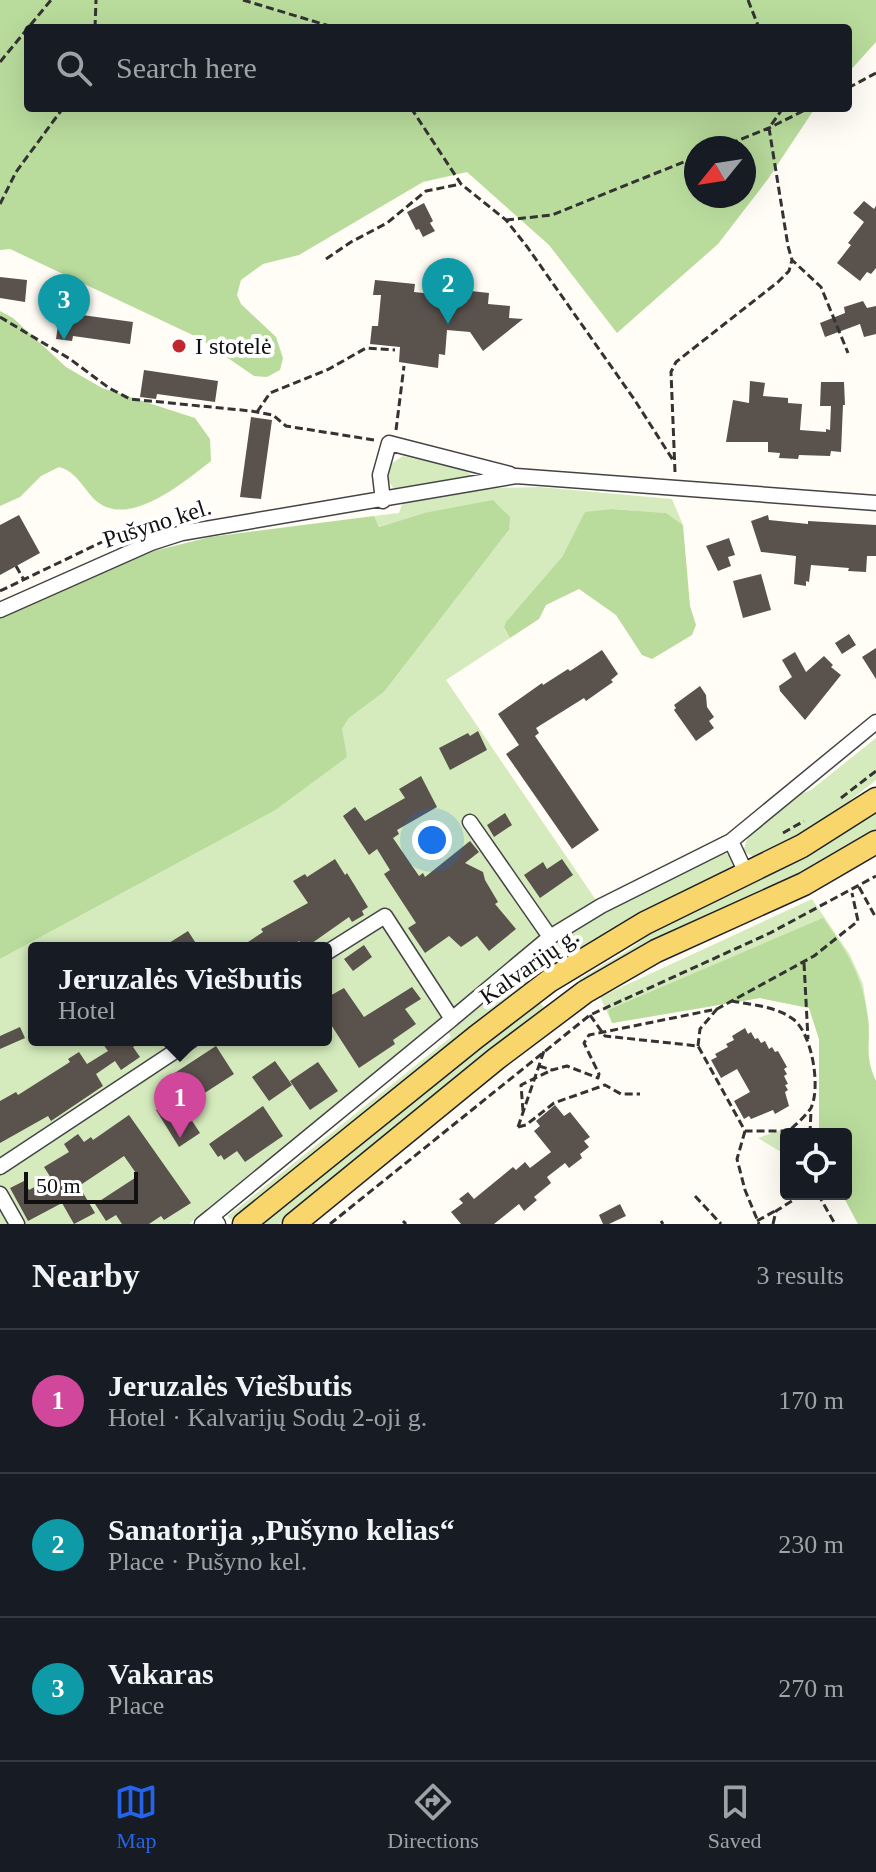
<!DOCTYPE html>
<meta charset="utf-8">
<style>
:root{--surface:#171b24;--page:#20242c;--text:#f1f3f6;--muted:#9ea1a6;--line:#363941;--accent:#2563eb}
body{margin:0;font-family:Georgia,serif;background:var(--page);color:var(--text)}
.controls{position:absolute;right:24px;bottom:24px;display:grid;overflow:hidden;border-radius:8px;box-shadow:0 8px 32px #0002}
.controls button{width:72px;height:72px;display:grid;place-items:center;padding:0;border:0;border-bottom:2px solid var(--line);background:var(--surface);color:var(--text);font:40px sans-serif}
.compass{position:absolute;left:684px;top:136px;width:72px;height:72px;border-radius:50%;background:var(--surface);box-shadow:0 8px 32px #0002;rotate:240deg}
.scale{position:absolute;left:24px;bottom:20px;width:114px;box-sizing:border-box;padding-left:8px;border:4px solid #111;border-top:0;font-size:22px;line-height:28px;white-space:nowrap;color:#111;-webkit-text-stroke:6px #fff;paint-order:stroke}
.you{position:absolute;left:432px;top:840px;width:28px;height:28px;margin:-20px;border:6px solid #fff;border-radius:50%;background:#1a73e8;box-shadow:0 0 0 12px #1a73e833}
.badge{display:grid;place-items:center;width:52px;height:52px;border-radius:50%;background:var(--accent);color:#fff;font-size:26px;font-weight:700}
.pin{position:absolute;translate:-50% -66px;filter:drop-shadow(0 2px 4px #0008)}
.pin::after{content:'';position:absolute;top:42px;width:28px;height:24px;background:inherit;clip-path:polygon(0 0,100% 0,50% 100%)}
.popup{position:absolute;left:28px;top:942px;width:304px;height:104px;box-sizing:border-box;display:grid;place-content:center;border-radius:8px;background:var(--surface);filter:drop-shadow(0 2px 6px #0005);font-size:26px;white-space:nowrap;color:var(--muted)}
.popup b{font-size:30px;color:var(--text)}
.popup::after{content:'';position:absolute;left:50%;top:100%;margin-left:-16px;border:16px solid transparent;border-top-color:var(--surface)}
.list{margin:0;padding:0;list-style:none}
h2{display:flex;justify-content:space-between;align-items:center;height:104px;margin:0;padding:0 32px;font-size:34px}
h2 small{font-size:26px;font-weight:400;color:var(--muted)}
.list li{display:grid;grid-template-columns:52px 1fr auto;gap:24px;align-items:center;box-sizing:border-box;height:144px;padding:0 32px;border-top:2px solid var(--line)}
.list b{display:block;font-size:30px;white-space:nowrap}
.list p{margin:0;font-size:26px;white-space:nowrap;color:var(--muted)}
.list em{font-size:26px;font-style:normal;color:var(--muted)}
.icon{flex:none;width:44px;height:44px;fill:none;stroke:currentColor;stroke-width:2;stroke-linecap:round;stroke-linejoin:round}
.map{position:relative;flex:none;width:876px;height:1224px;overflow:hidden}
.search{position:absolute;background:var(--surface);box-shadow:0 8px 32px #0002;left:24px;right:24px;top:24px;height:88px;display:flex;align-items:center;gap:20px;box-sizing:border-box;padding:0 28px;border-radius:8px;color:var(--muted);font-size:30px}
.sheet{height:536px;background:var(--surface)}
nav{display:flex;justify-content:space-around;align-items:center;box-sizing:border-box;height:112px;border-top:2px solid var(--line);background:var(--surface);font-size:22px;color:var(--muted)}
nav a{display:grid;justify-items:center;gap:4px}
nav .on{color:var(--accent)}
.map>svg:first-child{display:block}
</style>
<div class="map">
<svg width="876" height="1224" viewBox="0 0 876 1224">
<rect width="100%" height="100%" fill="#fffdf5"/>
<path fill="#d5ebbd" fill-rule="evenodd" d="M403,456l61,13 7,6 -1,3 -66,13 -10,-2 -9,-13 4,-11z
M539,487l133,12 11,26 -18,-12 -53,-4 -27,4 -23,44 -58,72 6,9 -64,42 152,223 -409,321h-189v-265l274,-148 69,-68 -1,-14 7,-11 35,-26 125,-162 -85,-17 -45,14 -5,-11 25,-3 4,-11 89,-14zM34,948h292v92h-292z
M876,738v42l-58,46 -61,33 -14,-8 5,-14 49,-42 14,-5z
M876,812v17c-94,60 -199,98 -296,152l-1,-2 48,-28 32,-24 162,-79z
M724,853l9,3v14l-117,57 -66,42 -314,251 -6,-1 -2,-3 223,-179 -3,-5 115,-96 51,-32z
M812,899l38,56 13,29 6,40 -2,38 9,19v143h-18l-16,-30h4v-60h-27v-95l-10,-31 -49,-10 -148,25 -12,-26z
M539,1002l5,5 -2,5 -263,212h-20l275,-221z
M787,1128l16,6h-17v21l-28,-17z"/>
<path fill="#b9dc9c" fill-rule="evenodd" d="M0,0h876v42l-28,31v-45h-820v80h787l-47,71 -50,65 -101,89 -68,-88 -82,-73 -44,10 -124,73 -36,9 -22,16 -4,15 4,9 35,33 7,21 -3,12 -13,7 -13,-1 -55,-38 -189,-89 -10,1zM744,148v48h-48v-48z
M0,311l13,7 53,49 36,21 93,30 15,21 1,22c-27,21 -83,69 -116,39 -13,-13 -18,-28 -36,-33l-18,9 -21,21 -20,9z
M493,500l17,17 -1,13 -125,162 -35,26 -7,11 5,28 -73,54 -274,148v-344l154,-64 56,-14 164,-21 5,11 45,-14z
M612,509l54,4 17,12 7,81 6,19 -4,10 -40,24 -10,-4 -26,-40 -37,-26 -33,16 -7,14 -29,19 -6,-10 2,-6 56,-65 23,-45z
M823,918c25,35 40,58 45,102 3,26 -4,35 8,61v143h-18l-16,-30h4v-60h-27v-95l-10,-31 -49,-10 -148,25 -4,-13z"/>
<path fill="#5a524d" d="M864,201l10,8 2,-3v62l-5,6 -4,-2 -7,9 -23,-18 14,-18 -3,-2 16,-21 -11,-9z
M424,203l9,18 -3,2 5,8 -12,6 -4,-8 -3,1 -9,-18z
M0,277l27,3 -2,22 -25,-4z
M375,280l40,4 -1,8 47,5 1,-7 27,3 -1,11 22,2 -1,12 14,1 -40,32 -13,-19 -23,-2 -2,25 -6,-1 -1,14 -39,-6 1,-15 -30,-3 2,-18h6l3,-31h-8z
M863,301l4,7 9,-2v28l-12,3 -4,-13 -35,13 -5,-14 25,-10 -1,-6z
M60,312l73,10 -3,22 -57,-8 -1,5 -16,-2z
M144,370l74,11 -3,21 -58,-8 -1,5 -16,-2z
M750,381l15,2 -2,13 25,2v5l14,1 -2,26 26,2v-3l4,1 1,-24h-11l1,-24h23l1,23h-2l-2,47 -10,-1 -1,5 -31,-1 -1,4 -19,-1 1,-5 -12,-1v-10h-42l7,-42 16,3z
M251,417l21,3 -11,79 -21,-2z
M19,515l21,38 -40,22v-50z
M768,515l1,5 39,4v-3l68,4v31h-9l-1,16 -18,-1 1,-3 -38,-3 -2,17 -3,-1v5l-12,-2 2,-28 -35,-4 -10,-31z
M729,538l6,17 -7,2 3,9 -13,5 -12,-25z
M761,574l10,36 -28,8 -10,-37z
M849,634l7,11 -14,9 -7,-11z
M876,648v31l-14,-22z
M602,650l16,24 -7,6 2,2 -27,19 -2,-3 -48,30 3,5 -4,3 64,94 -27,19 -66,-95 13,-9 -21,-31 44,-31 1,2 25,-16 2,2z
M795,652l11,20 18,-16 9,9 -2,2 10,8 -36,45 -25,-29 -1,-5 13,-9 -10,-17z
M700,686l6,9 1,12 7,10 -5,4 5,7 -18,13 -22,-31 2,-2 -2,-3z
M478,731l9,19 -37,20 -11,-22 29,-15 2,3z
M421,776l16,31 -40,23 2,4 -6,4 26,38 4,-3 2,4 45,-36 9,11 -14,11 18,9 2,8 13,22 -3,2 21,25 -27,22 -12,-15 -16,11 -12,-11 -24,17 -17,-25 8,-5 -32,-49 6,-4 -13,-21 -8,6 -26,-39 12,-9 10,14 40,-23 -6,-9z
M505,813l7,12 -18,12 -7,-12z
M335,859l10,16 2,-2 21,34 -6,4 2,4 -12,7 -3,-5 -44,31 -6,-7 -10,7h-50l24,-16 -2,-3 47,-26 -15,-22 12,-7 2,3z
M562,859l11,16 -33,23 -16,-23 19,-13 4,7z
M188,931l11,17h-38z
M364,945l8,12 -19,14 -9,-12z
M412,987l9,12 -16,10 11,15 -23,16 2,4 -36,24 -33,-51v-19l18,-10 20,29z
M20,1027l5,11 -25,11v-13z
M745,1028l3,6 3,-2 4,7 3,-1 3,5 4,-2 4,8 3,-2 3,5 3,-1 9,16 -3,2 3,5 -3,2 4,8 -3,1 3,5 -3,2 4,14 -14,8 -2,-4 -22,9 -2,-3 -5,3 -10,-18 16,-9 -13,-23 -16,9 -10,-18 6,-3 -2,-3 13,-7 -2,-3 8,-4 -2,-4z
M100,1040h44l-11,7 7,10 -19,13 -6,-9 -19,13 7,12 -52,35 -3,-5 -48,27v-42l16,-9 2,3 52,-33 -2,-3 11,-7 8,12 21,-13z
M216,1046l18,28 -51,33 17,26 -21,14 -23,-37 25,-16 -11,-18z
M275,1061l17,24 -23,16 -17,-24z
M318,1062l20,29 -28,19 -20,-29z
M555,1105l9,11 6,-4 20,25 -6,4 5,6 -9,7 2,4 -13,10 -4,-5 -18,14 4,6 -17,14 3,3 -13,11 -5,-7 -25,20h-33l-10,-12 12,-9 -4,-4 9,-7 6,7 39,-32 3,3 9,-8 5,6 21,-16 -17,-21 6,-5 -4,-5z
M263,1106l20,30 -38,26 -8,-11 -13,9 -3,-5 -3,2 -9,-13z
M129,1115l62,88 -27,17 -3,-4 -12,8h-27l-6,-9 -10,6 -11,-17 43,-28 -14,-20 -45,30 16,27 -21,11 -12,-21 -34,18 -18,-33 14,-7 5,9 22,-12 -7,-11 25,-15 -5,-8 14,-10 6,8 7,-5 2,3z
M620,1204l6,12 -17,8h-6l-4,-9z"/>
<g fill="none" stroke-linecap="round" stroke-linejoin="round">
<defs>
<path id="minor" d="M383,501l-3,-26 9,-32 121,31
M0,610l151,-67 31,-10 334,-57 360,27
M470,822l80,115 51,-31 130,-65 145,-119
M731,841l15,32
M326,953l59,-37 67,103 98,-82
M0,1167l192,-127
M0,1194l17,30
M212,1216l240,-197
M202,1224l10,-8 6,8"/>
<path id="primary" d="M244,1224l232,-187 73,-56 96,-58 157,-77 74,-47
M294,1224l202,-165 89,-67 71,-41 148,-67 72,-42"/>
</defs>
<use href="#minor" stroke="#444" stroke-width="17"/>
<use href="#primary" stroke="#222" stroke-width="25"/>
<path stroke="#333" stroke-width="3" stroke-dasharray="8 4" stroke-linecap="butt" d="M243,0l93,28
M748,0l11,28
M95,28l1,-28
M0,62l51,-62
M848,88l28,-15
M411,108l50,76 45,36 22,28 106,151 39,61
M783,108l-14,20 19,118 4,14 29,27 27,66
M719,148l50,-20 40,-20
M0,204l16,-32 47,-64
M506,220l46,-5 144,-58
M326,259l25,-17 36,-19 39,-32 35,-7
M0,317l70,42 39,29 21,11 121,12 22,4 13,11 88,14
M257,412l13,-19 59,-24 37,-21 29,2
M396,430l8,-64
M675,472l-4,-100 5,-10 102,-80 11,-11 3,-11
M16,566l8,14
M0,591l102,-49
M841,798l35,-27
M783,833l21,-12
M859,887l17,31
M804,963l4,76
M590,1015l15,21 93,10 47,85h44c6,-6 17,-15 22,-23 10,-21 1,-75 -18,-89 -18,-13 -41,-14 -61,-18
M698,1046l2,-17 17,-20
M539,1066l13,4 15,-4 31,12 1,-4 -15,-31 5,-8 128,-26 97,-53 44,-35 -6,-28
M523,1111l-2,-26 31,-15
M518,1127l8,-2 28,-22 51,-18 16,9h19
M518,1127l26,-76
M745,1131l-8,28 8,31 14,34
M810,1134l1,-24
M818,1194l17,30
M695,1196l26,28
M403,1221l3,3
M661,1221l2,3
M757,1221l18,-10
M330,1224l260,-209 180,-82 106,-57
M773,1224l3,-13 27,-17"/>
<use href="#minor" stroke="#fff" stroke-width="14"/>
<use href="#primary" stroke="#f9d66b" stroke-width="22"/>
</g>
<circle fill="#c4262e" stroke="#fff" stroke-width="3" cx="179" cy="346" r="8"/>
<g text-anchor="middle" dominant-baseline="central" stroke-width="8" stroke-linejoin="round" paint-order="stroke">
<g font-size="24" fill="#111" stroke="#fff" text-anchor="start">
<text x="195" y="346">I stotelė</text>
</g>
<g font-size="24" fill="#111" stroke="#fff">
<text transform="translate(157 523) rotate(-18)">Pušyno kel.</text>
<text transform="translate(529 966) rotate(-35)">Kalvarijų g.</text>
</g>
</g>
</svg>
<div class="controls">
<button><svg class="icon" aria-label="locate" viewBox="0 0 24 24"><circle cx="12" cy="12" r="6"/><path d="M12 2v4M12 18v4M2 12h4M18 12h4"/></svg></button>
</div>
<svg class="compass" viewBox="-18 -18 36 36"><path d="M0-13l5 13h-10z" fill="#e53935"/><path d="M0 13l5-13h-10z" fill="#9ea1a6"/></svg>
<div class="scale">50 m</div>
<div class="you"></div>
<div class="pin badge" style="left:180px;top:1138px;background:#d1479c">1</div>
<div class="popup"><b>Jeruzalės Viešbutis</b>Hotel</div>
<div class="pin badge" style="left:448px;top:324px;background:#0f9aa8">2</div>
<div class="pin badge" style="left:64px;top:340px;background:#0f9aa8">3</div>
<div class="search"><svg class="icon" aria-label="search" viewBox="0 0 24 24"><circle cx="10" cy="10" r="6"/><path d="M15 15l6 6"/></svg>Search here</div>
</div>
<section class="sheet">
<h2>Nearby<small>3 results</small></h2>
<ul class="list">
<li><span class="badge" style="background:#d1479c">1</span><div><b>Jeruzalės Viešbutis</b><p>Hotel · Kalvarijų Sodų 2-oji g.</p></div><em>170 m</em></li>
<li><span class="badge" style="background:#0f9aa8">2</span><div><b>Sanatorija „Pušyno kelias“</b><p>Place · Pušyno kel.</p></div><em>230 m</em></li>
<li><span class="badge" style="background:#0f9aa8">3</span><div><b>Vakaras</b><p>Place</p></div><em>270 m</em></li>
</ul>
</section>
<nav>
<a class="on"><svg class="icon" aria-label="map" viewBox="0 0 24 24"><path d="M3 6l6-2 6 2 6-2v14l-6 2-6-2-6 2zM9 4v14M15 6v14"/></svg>Map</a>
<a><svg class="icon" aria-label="directions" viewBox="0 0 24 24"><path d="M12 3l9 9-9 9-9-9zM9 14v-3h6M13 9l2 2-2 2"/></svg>Directions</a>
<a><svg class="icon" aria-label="saved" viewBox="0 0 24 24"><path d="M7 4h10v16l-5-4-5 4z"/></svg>Saved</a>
</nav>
